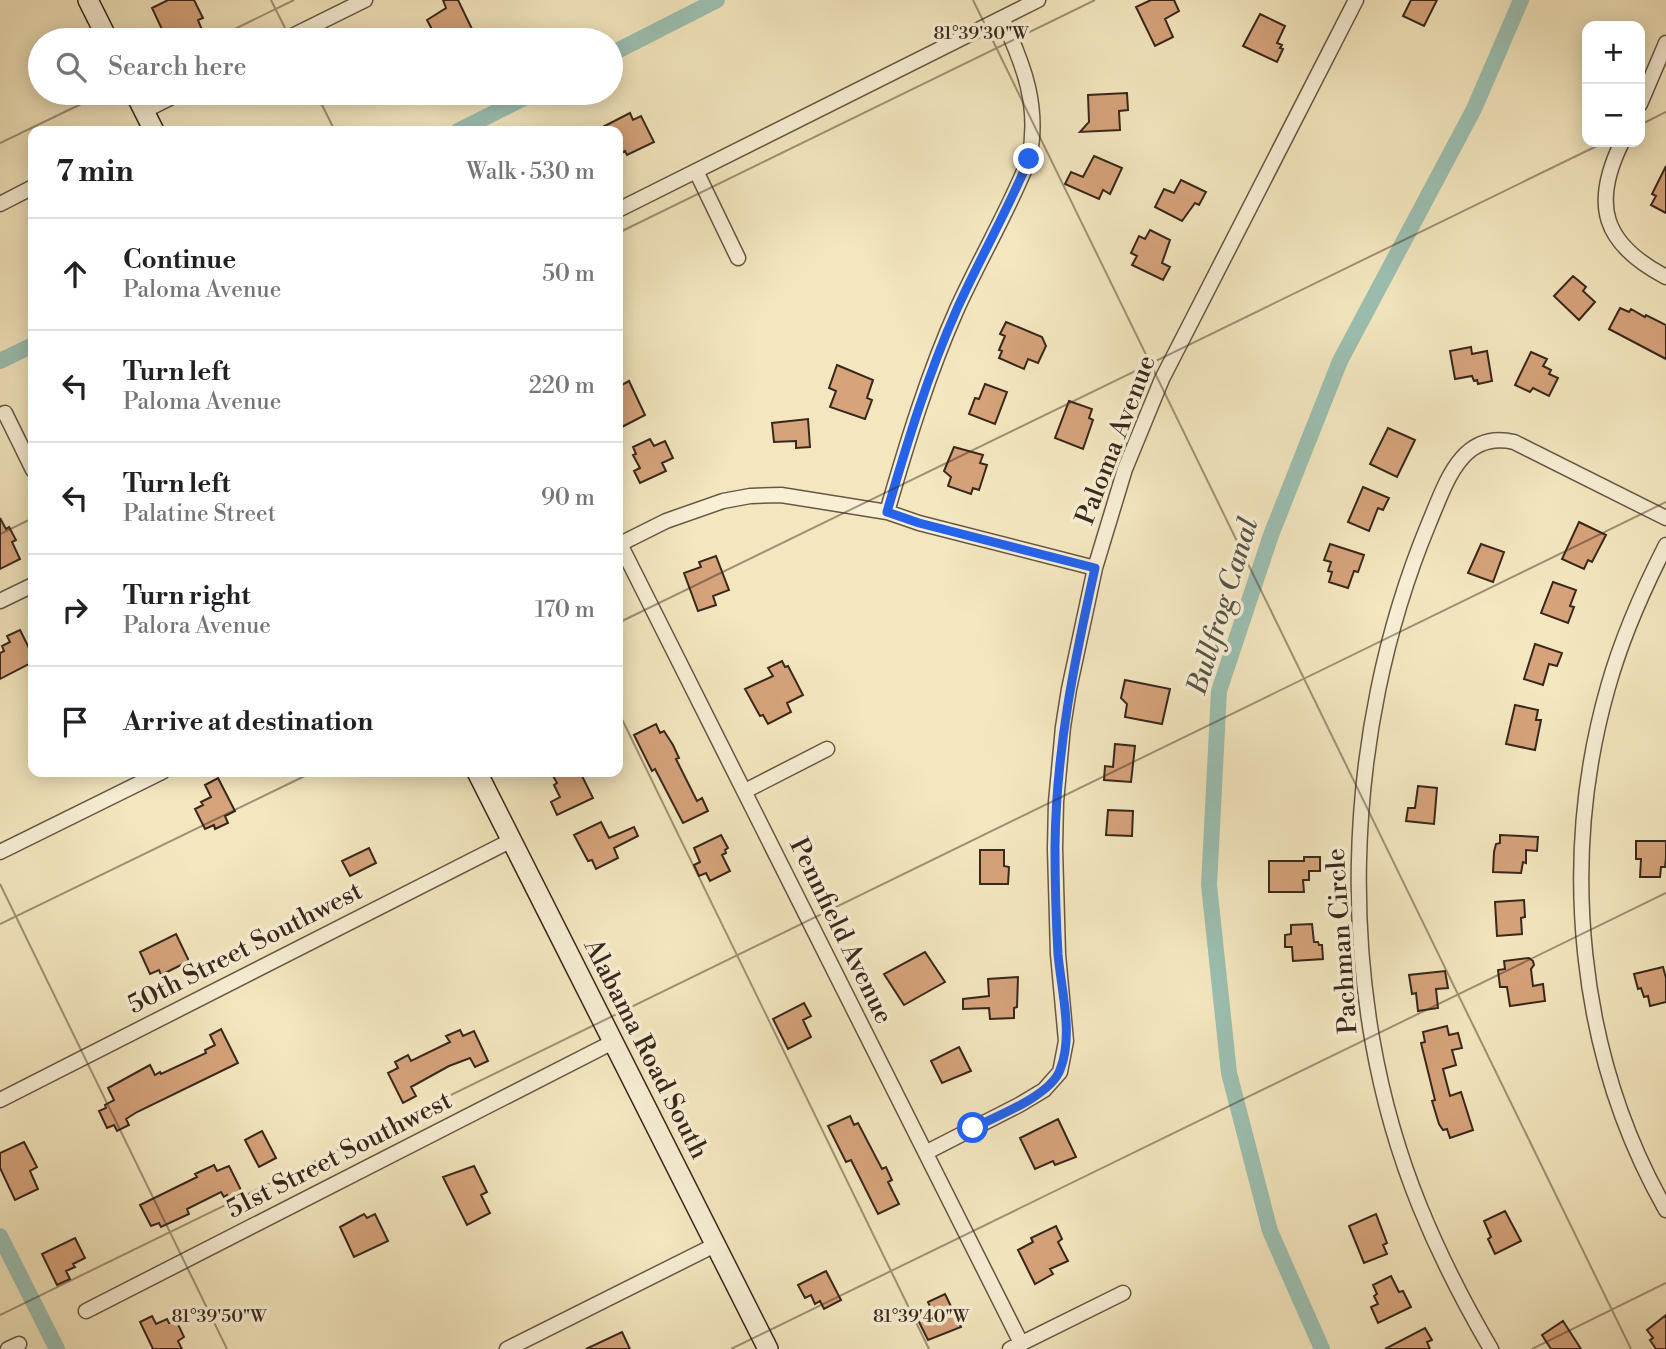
<!DOCTYPE html>
<meta charset="utf-8">
<style>
:root{--surface:#fff;--page:#f6f6f6;--text:#202124;--muted:#757577;--line:#e0e0e0}
body{margin:0;font-family:"Libre Bodoni",serif;background:var(--page);color:var(--text)}
.controls{position:absolute;right:21px;top:21px;display:grid;overflow:hidden;border-radius:14px;box-shadow:0 4px 18px #0003}
.controls button{width:63px;height:63px;display:grid;place-items:center;padding:0;border:0;border-bottom:2px solid var(--line);background:var(--surface);color:var(--text);font:35px sans-serif}
.stop{position:absolute;width:21px;height:21px;margin:-16px;border:5px solid #2563eb;border-radius:50%;background:#fff}
.stop.end{background:#2563eb;border-color:#fff;box-shadow:0 2px 7px #0008}
.list{margin:0;padding:0;list-style:none}
h2{display:flex;justify-content:space-between;align-items:center;height:91px;margin:0;padding:0 28px;font-size:30px}
h2 small{font-size:23px;font-weight:400;color:var(--muted)}
.list li{display:grid;grid-template-columns:46px 1fr auto;gap:21px;align-items:center;box-sizing:border-box;height:112px;padding:0 28px;border-top:2px solid var(--line)}
.list b{display:block;font-size:26px;white-space:nowrap}
.list p{margin:0;font-size:23px;white-space:nowrap;color:var(--muted)}
.list em{font-size:23px;font-style:normal;color:var(--muted)}
.icon{flex:none;width:38px;height:38px;fill:none;stroke:currentColor;stroke-width:2;stroke-linecap:round;stroke-linejoin:round}
.map{position:relative;flex:none;width:1666px;height:1349px;overflow:hidden}
.search{position:absolute;background:var(--surface);box-shadow:0 4px 18px #0003;left:28px;top:28px;width:595px;height:77px;display:flex;align-items:center;gap:18px;box-sizing:border-box;padding:0 24px;border-radius:38px;color:var(--muted);font-size:26px}
.panel{position:absolute;background:var(--surface);box-shadow:0 4px 18px #0003;left:28px;top:126px;width:595px;height:651px;border-radius:14px}
.map>svg:first-child{display:block}
</style>
<div class="map">
<svg width="1666" height="1349" viewBox="0 0 1666 1349">
<rect width="100%" height="100%" fill="#f4e7bf"/>
<filter id="stains"><feTurbulence type="fractalNoise" baseFrequency=".00286" numOctaves="4"/><feColorMatrix values="0 0 0 0 .2 0 0 0 0 .09 0 0 0 0 .02 0 0 0 .5 -.17"/></filter>
<radialGradient id="worn" r=".72"><stop offset=".6" stop-color="#630" stop-opacity="0"/><stop offset="1" stop-color="#630" stop-opacity=".3"/></radialGradient>
<g fill="none" stroke-linecap="round" stroke-linejoin="round">
<path stroke="#9cc0b2" stroke-width="16" d="M611,54l106,-54
M458,131l76,-38
M0,361l33,-16
M0,1236l57,113
M1322,1349l-52,-118 -41,-158 -20,-188 10,-194 52,-156 69,-174 134,-252 47,-109"/>
</g>
<path fill="#d6a37b" stroke="#38271c" stroke-width="2" d="M168,0h26l9,18 -5,2 4,10 -22,10h-13l-15,-32z
M443,0h15l15,31 -19,9h-3l-4,-8 -11,5 -9,-17 19,-12z
M1151,0h23l5,11 -14,8 8,18 -18,9 -19,-39z
M1411,0h26l-13,26 -21,-10z
M1260,14l25,12 -8,17 5,2 -2,3 3,1 -6,13 -34,-16z
M1127,93l1,17 -9,1 1,19 -40,2 9,-10 -1,-27z
M630,113l3,7 8,-4 13,26 -27,13 -2,-4 -7,4v-24h-23z
M1094,156l28,12 -12,26 -7,-4 -4,9 -34,-15 6,-12 12,5z
M1666,166v47l-15,-8 5,-9 -4,-2z
M1181,180l25,12 -7,13 -4,-2 -13,18 -27,-14 9,-18 10,4z
M1150,230l20,10 -8,23 8,4 -7,13 -31,-15 5,-9 -6,-3 8,-17 6,3z
M1573,276l13,11 -3,4 12,11 -16,18 -25,-24z
M1620,308l9,4 2,-3 14,8 1,-2 20,10v34l-57,-30z
M1006,322l36,15 4,9 -8,17 -10,-4 -4,10 -25,-11 3,-7 -3,-1 6,-14 -5,-2z
M1471,347l1,7 15,-3 5,30 -14,3 -1,-4 -3,1 -2,-5 -17,3 -5,-28z
M1531,352l16,7 -4,7 8,4 -2,4 9,4 -9,18 -16,-8 -3,4 -15,-7z
M837,365l36,15 -6,18 5,2 -7,19 -35,-12 6,-16 -7,-3z
M629,381l16,34 -27,14v-42z
M985,384l22,8 -12,32 -26,-10 6,-16 4,1z
M1069,401l23,8 -3,9 4,2 -10,29 -28,-11z
M808,419l2,28 -14,1v-7l-22,1 -2,-19z
M1388,428l27,12 -18,37 -27,-13z
M650,439l4,7 11,-5 8,17 -11,5 4,8 -26,12 -6,-12 6,-3 -7,-13 3,-1 -3,-7z
M954,447l29,8 -3,8 7,2 -8,25 -6,-2 -2,6 -23,-8 3,-9 -7,-6z
M1363,487l26,11 -6,12 -5,-2 -9,23 -21,-9z
M0,518l6,11 3,-2 7,13 -4,2 8,17 -20,10z
M1579,522l27,13 -14,27 -4,-2 -4,9 -22,-10z
M1330,544l34,11 -6,17 -4,-1 -6,17 -19,-6 3,-10 -4,-1 3,-9 -7,-2z
M1481,544l23,8 -11,30 -25,-9z
M716,556l13,34 -16,6 3,9 -18,6 -14,-38 17,-6 -2,-5z
M1553,582l23,8 -6,16 4,1 -6,16 -27,-10z
M20,630l13,26v6l-33,17v-26l4,-2 -2,-5 8,-4 -3,-6z
M1535,644l27,9 -5,13 -8,-2 -6,21 -19,-6z
M782,661l3,6 3,-1 15,29 -16,8 4,9 -23,12 -5,-9 -3,1 -15,-27 28,-13 -5,-8z
M1125,680l45,9 -8,35 -37,-7 2,-13 -6,-6z
M1515,705l23,5 -2,10h5l-6,30 -29,-6z
M656,724l4,9 4,-2 9,14 6,13 -3,1 21,42 5,-3 6,13 -25,12 -28,-54 -3,2 -18,-36z
M1115,744l20,2 -4,36 -27,-2 1,-14 8,1z
M563,772h17l13,26 -36,17 -6,-13 9,-5 -6,-12 3,-2 -4,-7z
M218,778l17,33 -10,5 3,7 -13,6 -1,-4 -9,4 -10,-20 8,-4 -2,-3 10,-5 -6,-12z
M1418,786l19,2 -3,36 -28,-3 2,-13h7z
M1108,810l25,1 -1,25 -26,-1z
M601,822l8,16 25,-11 4,9 -24,12 4,10 -22,11 -4,-9 -4,1 -14,-26z
M721,835l7,13 -3,2 1,3 -4,2 8,16 -20,10 -4,-8 -7,3 -5,-11 6,-3 -6,-14z
M1500,835l38,2 -1,14 -11,-1v13l-3,-1 -2,11 -28,-1 1,-20 2,-8 4,-1z
M1636,841h30v17l-1,9h-4l-1,10h-20l1,-18h-5z
M369,848l7,15 -26,13 -8,-15z
M980,850h24v16l5,1 -1,17h-28z
M1304,857h16v14h-11v9h-6l1,12h-35v-31h35z
M1524,900l1,17 -4,1 1,16 -25,2 -2,-34z
M1312,924l2,18h4l1,3h3l1,14 -30,2 -1,-14h-7v-12l6,-1v-9z
M176,934l13,27 -28,14 -2,-5 -9,4 -10,-22z
M925,952l20,30 -41,23 -20,-31z
M1529,958l4,3 1,4 -3,4 2,17 10,-2 2,17 -35,5 -3,-19h-7l-2,-17 7,-1 -1,-8z
M1663,967l3,11v24l-16,4 -2,-10 -4,1 -3,-9 -3,1 -4,-15z
M1445,971l3,17 -12,1 2,19 -20,3 -2,-18 -4,1 -3,-19z
M1018,977l-1,30 -3,1v10l-24,1 -1,-11 -26,1v-10l26,-3 -1,-17z
M804,1003l7,13 -8,4 8,17 -23,12 -15,-30z
M1447,1026l2,9 9,-2 4,15 -10,2 4,15 -13,4 7,27 11,-4 12,38 -23,8 -3,-9 -4,1 -4,-6 -7,-23 3,-1 -14,-57 4,-1 -2,-10z
M221,1029l17,34 -101,49 -11,7 3,6 -12,6 -3,-6 -7,3 -8,-17 7,-3 -1,-3 9,-5 -6,-12 42,-23 5,10 5,-3 1,2 45,-21 -1,-3 10,-5 -5,-10z
M460,1030l3,6 11,-5 14,30 -13,6 -5,-9 -21,8 -38,21 5,9 -13,7 -15,-30 10,-5 -3,-6 13,-7 3,6 39,-19 -4,-6z
M959,1047l12,24 -29,12 -11,-22z
M850,1116l4,9 4,-2 24,46 4,-2 6,13 -4,2 11,22 -21,10 -27,-54 -5,2 -18,-36z
M1058,1119l18,38 -21,8 -2,-4 -18,8 -15,-31z
M262,1131l14,27 -17,9 -14,-27z
M24,1142l13,25 -7,4 8,18 -23,11 -15,-32v-15z
M214,1165l3,6 12,-5 13,26 -13,7 -2,-4 -3,2 -3,-5 -34,17 2,5 -28,13 -2,-4 -8,3 -11,-21 57,-28 -2,-3z
M474,1166l13,26 -6,3 9,18 -23,12 -24,-48z
M1505,1211l16,30 -26,13 -7,-15 3,-2 -7,-16z
M364,1214l3,4 8,-4 13,27 -34,16 -14,-30z
M1376,1214l11,29 -4,2 4,9 -23,9 -15,-37z
M1056,1226l6,13 -4,3 10,19 -18,8 3,5 -18,10 -17,-34 15,-8 -2,-4z
M75,1238l10,20 -12,6 2,3 -9,4 4,8 -13,6 -15,-31z
M826,1271l15,29 -17,9 -4,-8 -5,3 -4,-9 -6,3 -7,-13z
M1391,1276l8,16 4,-1 8,16 -33,16 -7,-16 7,-3 -4,-8 3,-2 -4,-9z
M945,1294l16,33 -33,13 -12,-24 15,-7 -3,-7z
M1666,1315v34h-10l-6,-9 3,-2 -6,-8z
M152,1316l4,8 11,-5 2,4 7,-3 8,17 -6,4 4,8h-29l-13,-27z
M1563,1321l18,28h-30l-9,-14z
M1425,1328l7,12 -5,2 3,7h-45z
M622,1332l8,17h-44z"/>
<g fill="none" stroke-linecap="round" stroke-linejoin="round">
<defs>
<path id="street" d="M284,40l81,-40
M1640,104l26,-61
M144,111l36,-18
M1622,142c-31,63 -19,102 44,135
M696,171l42,87
M0,204l33,-17
M618,210l420,-210
M5,413l28,57
M887,512c20,-69 41,-138 70,-203 23,-51 52,-99 72,-150 11,-52 -5,-94 -27,-141
M618,540l403,803
M618,545l48,-24 57,-20 27,-5 31,-1 106,17 32,11 176,45
M1666,545c-23,45 -44,92 -58,142 -49,172 -31,367 58,523
M0,601l33,-16
M745,791l82,-42
M0,852l162,-80
M0,1100l512,-260
M927,1152l92,-47 25,-15 16,-18 6,-31 -8,-87 -3,-105 1,-47 7,-75 6,-38 26,-121 30,-99 37,-90 194,-379
M86,1311l527,-269
M8,1349l11,-5
M507,1349l208,-104
M1010,1349l113,-56
M1491,1349c-27,-46 -51,-93 -71,-142 -87,-213 -79,-472 9,-684 17,-40 32,-93 85,-81l152,76"/>
<path id="secondary" d="M88,0l20,40
M135,93l19,38
M477,772l291,577"/>
</defs>
<use href="#street" stroke="#675745" stroke-width="17"/>
<use href="#secondary" stroke="#38271c" stroke-width="22"/>
<use href="#street" stroke="#f8efd5" stroke-width="14"/>
<use href="#secondary" stroke="#f8efd5" stroke-width="19"/>
</g>
<g fill="none" stroke-linecap="round" stroke-linejoin="round">
<path stroke="#2563eb" stroke-width="9" d="M973,1128c24,-12 77,-32 87,-58 14,-35 1,-80 -2,-116 -2,-35 -3,-71 -3,-107 1,-97 19,-184 40,-279l-176,-45 -32,-11c20,-69 41,-138 70,-203 23,-51 51,-99 72,-150"/>
</g>
<path fill="none" stroke="#38271c" stroke-width="2" stroke-opacity="0.45" d="M271,0l20,40M973,0l658,1349M212,40l82,-40M316,93l19,38M1640,125l26,-13M0,143l104,-50M618,233l477,-233M0,534l33,-16M618,623l987,-481M618,711l311,638M0,884l227,465M0,924l313,-152M0,1315l1666,-813M731,1349l935,-456M1532,1349l134,-66"/>
<g text-anchor="middle" dominant-baseline="central" stroke-width="7" stroke-linejoin="round" paint-order="stroke">
<g font-size="26" fill="#38271c" stroke="#f8efd5">
<text transform="translate(1116 440) rotate(-69)">Paloma Avenue</text>
<text transform="translate(841 931) rotate(64)">Pennfield Avenue</text>
<text transform="translate(1342 941) rotate(-94)">Pachman Circle</text>
<text transform="translate(245 948) rotate(-27)">50th Street Southwest</text>
<text transform="translate(646 1049) rotate(63)">Alabama Road South</text>
<text transform="translate(339 1155) rotate(-27)">51st Street Southwest</text>
</g>
<g font-size="28" font-style="italic" fill="#565549" stroke="#f8efd5">
<text transform="translate(1223 606) rotate(-73)">Bullfrog Canal</text>
</g>
</g>
<g font-size="18" text-anchor="middle" fill="#38271c" stroke="#f8efd5" stroke-width="7" stroke-linejoin="round" paint-order="stroke">
<text x="981" y="39">81°39'30"W</text>
<text x="219" y="1322">81°39'50"W</text>
<text x="921" y="1322">81°39'40"W</text>
</g>
<rect width="100%" height="100%" filter="url(#stains)"/>
<rect width="100%" height="100%" fill="url(#worn)"/>
</svg>
<div class="controls">
<button>+</button>
<button>−</button>
</div>
<div class="stop" style="left:973px;top:1128px"></div>
<div class="stop end" style="left:1029px;top:159px"></div>
<div class="search"><svg class="icon" aria-label="search" viewBox="0 0 24 24"><circle cx="10" cy="10" r="6"/><path d="M15 15l6 6"/></svg>Search here</div>
<section class="panel">
<h2>7 min<small>Walk · 530 m</small></h2>
<ul class="list">
<li><svg class="icon" aria-label="ahead" viewBox="0 0 24 24"><path d="M12 20V5M6 11l6-6 6 6"/></svg><div><b>Continue</b><p>Paloma Avenue</p></div><em>50 m</em></li>
<li><svg class="icon" aria-label="left" viewBox="0 0 24 24"><path d="M17 20v-9H6M10 6l-5 5 5 5"/></svg><div><b>Turn left</b><p>Paloma Avenue</p></div><em>220 m</em></li>
<li><svg class="icon" aria-label="left" viewBox="0 0 24 24"><path d="M17 20v-9H6M10 6l-5 5 5 5"/></svg><div><b>Turn left</b><p>Palatine Street</p></div><em>90 m</em></li>
<li><svg class="icon" aria-label="right" viewBox="0 0 24 24"><path d="M7 20v-9h11M14 6l5 5-5 5"/></svg><div><b>Turn right</b><p>Palora Avenue</p></div><em>170 m</em></li>
<li><svg class="icon" aria-label="arrive" viewBox="0 0 24 24"><path d="M6 21V4h12l-3 4 3 4H6"/></svg><div><b>Arrive at destination</b></div></li>
</ul>
</section>
</div>
